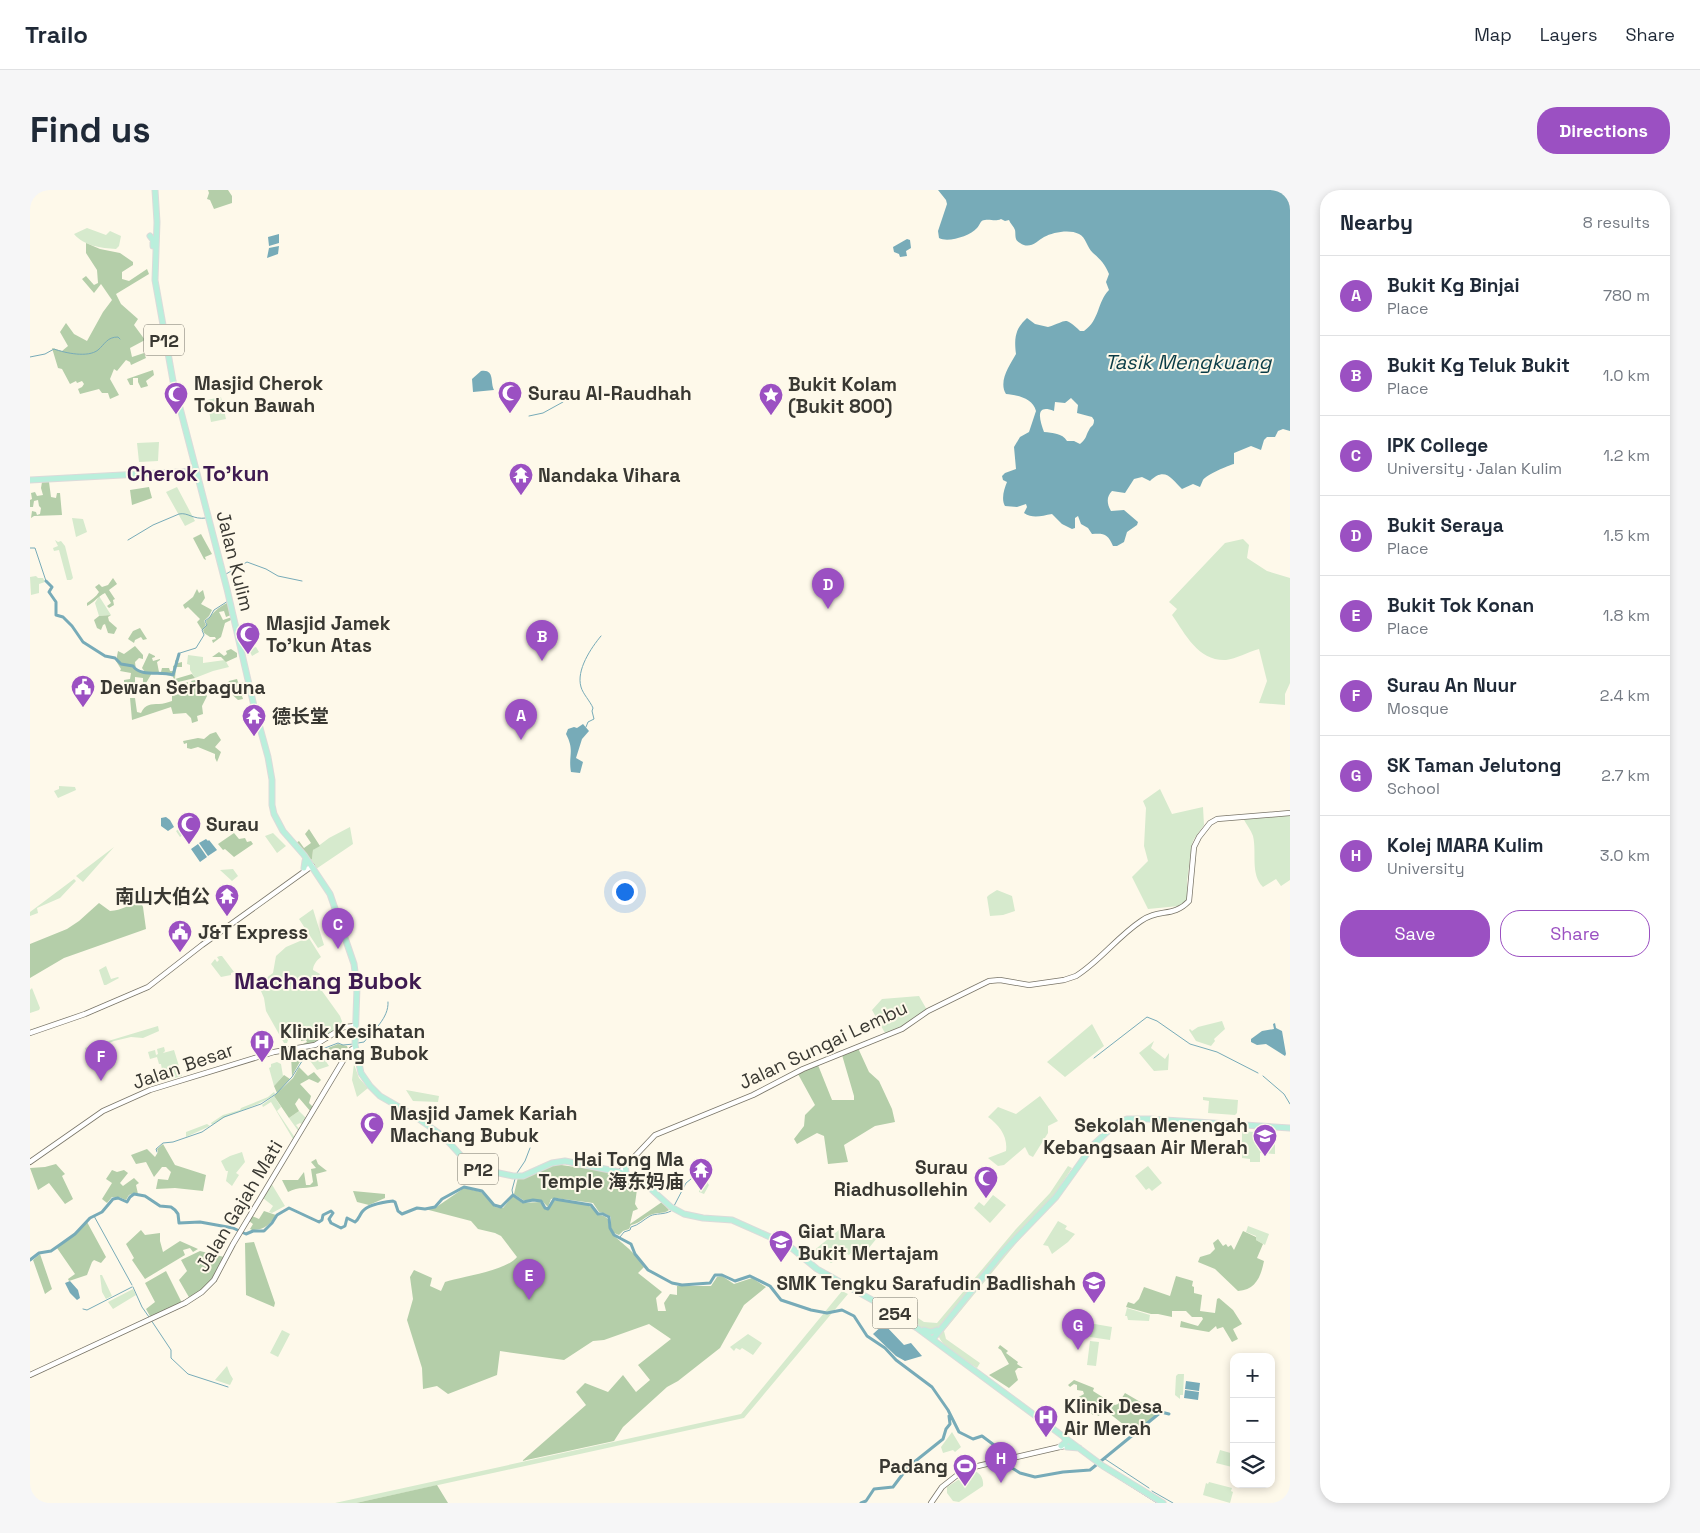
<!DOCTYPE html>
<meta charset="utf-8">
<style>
:root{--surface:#fff;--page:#f6f6f7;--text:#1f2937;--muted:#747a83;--line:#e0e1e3;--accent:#9b50c2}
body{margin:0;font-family:"Space Grotesk","Noto Sans SC",sans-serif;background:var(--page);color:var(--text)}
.controls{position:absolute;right:15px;bottom:15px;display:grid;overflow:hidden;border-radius:10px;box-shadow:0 2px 8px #0003}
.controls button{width:45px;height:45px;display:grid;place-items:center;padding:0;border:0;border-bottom:1px solid var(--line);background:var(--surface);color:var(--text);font:25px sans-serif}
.you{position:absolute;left:594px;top:701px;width:18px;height:18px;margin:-12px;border:4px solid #fff;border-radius:50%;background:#1a73e8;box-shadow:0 0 0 8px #1a73e833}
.badge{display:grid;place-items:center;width:32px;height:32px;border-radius:50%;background:var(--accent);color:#fff;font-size:16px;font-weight:700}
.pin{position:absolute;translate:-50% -41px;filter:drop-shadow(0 1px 2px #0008)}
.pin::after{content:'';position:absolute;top:26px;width:18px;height:15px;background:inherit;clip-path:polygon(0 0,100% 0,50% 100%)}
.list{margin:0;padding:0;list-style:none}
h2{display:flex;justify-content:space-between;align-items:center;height:65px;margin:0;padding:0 20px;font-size:21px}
h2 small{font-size:16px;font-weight:400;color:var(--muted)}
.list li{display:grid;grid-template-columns:32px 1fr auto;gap:15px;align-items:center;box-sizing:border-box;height:80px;padding:0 20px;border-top:1px solid var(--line)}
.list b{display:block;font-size:19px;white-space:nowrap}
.list p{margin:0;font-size:16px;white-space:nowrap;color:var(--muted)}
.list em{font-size:16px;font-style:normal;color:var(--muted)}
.actions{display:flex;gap:10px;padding:15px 20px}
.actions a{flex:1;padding:11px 0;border:1px solid var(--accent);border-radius:20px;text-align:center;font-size:18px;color:var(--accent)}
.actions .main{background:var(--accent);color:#fff}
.icon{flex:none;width:28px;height:28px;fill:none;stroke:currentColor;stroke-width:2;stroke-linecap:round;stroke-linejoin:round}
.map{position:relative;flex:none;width:1260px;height:1313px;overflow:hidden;border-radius:20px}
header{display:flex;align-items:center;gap:30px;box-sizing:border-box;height:70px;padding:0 25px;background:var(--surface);border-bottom:1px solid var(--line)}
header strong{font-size:24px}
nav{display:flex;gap:28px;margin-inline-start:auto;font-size:18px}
.intro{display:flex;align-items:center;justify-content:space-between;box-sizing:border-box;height:120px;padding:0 30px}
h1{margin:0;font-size:35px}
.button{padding:12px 22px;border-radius:20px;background:var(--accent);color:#fff;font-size:18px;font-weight:700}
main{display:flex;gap:30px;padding:0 30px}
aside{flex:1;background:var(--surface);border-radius:20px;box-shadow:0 2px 8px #0003}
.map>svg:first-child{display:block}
</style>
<header>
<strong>Trailo</strong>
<nav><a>Map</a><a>Layers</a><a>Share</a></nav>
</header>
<div class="intro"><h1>Find us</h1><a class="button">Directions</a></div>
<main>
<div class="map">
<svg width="1260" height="1313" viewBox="0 0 1260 1313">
<rect width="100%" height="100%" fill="#fef9ea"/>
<path fill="#d6eacd" d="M57,38l19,7 4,-4 11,5 -2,10 -3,3c-15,-1 -32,-3 -42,-15z
M191,207l5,22 -15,3 -4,-22z
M129,252l-1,19 -19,1 -2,-19z
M147,297l18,34 -10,5 -19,-34z
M42,328l11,1 4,13 -11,5z
M1213,349l6,6 -2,13 20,13 23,7v105l-5,11v11l-26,-2 8,-22 -8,-32c-11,3 -23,10 -33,11 -28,1 -40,-25 -54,-45l5,-6 -8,-7 56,-59z
M25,350l3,2 3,-1 4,5 8,32 -2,2h-4l-8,-30 -5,1 -1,-3 5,-2z
M6,386l2,2h5l2,4 -6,2v9l-8,2 -1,-18z
M69,406l12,19 -12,1 -4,-13z
M219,451l2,2 2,5 3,-1 3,5 -7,4 -4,-8 -5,2 -1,-7z
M158,465l15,2v6l22,-3 4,7 -16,4 -18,7 -5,-8v-5l-3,-1z
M29,596l16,1 1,3 -18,8 -4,-7 5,-2z
M1130,599l12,25 31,-7 1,18 -10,14 -2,5 -5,37v19l-8,6 -31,3 -16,-32 16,-16 -4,-15 2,-38 -3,-7z
M1260,625v65l-9,6 -5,-7 -13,8c-13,-13 -6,-34 -10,-51 -2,-6 -7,-12 -10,-18z
M164,628l5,5 -19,14 -4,-6z
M320,637l3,17 -37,25 -7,-8 3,-2 1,-9 16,-12z
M243,643l13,13 -9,7 -12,-17z
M84,657l-31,35 -7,-6z
M203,679l5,7 -6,5 -12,-11z
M44,689l2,2 -16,17 -23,10 1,5 -8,3v-4z
M149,696l10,14 -8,8 -4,-2 3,-7 -4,-10z
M967,700l15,6 3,15 -12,4 -13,1 -3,-19 2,-2z
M283,719l11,36 -6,3 -19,-29z
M277,748h2l12,19c-4,3 -8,8 -8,13l7,4 -4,8 1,2 23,32 3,8 -3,2 -2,-4 -5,3 3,6 -16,10 -3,-4 -1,-9 -23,-3 -6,18h-3l-18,-32 -2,-13 -6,-14 15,-11 3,-17 10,-9z
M190,766h2l12,16 -3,1v2l-10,2 -10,-13 4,-5 2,3 2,-2 -2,-3z
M76,776l5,13 7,-2 1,1 -13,7h-2l-5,-15z
M2,798l8,20 -1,2 -9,3v-23z
M889,806l8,14 -17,13 -25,10 -13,-23 10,-11z
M1192,831l3,8 -11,10 1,2 -4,5 -15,-5 -7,-11 1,-1 2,2 6,-4z
M1062,834l12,22 -39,31 -18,-15z
M128,836l1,5 -16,7 -12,-1 -17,4 -14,6 -10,7h-3l-2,-6z
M1124,851l-3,7 14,11 4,-6 -1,17 -14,1 -15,-18z
M134,857l1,4 -2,2 11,-3 8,26 -18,5 -3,-17h-2l-2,-7 -7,2 -2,-7 7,-2 1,5 2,-1 -1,-5z
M289,861l10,15 -12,4 -9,-12z
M247,872l4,2 2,12 -9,10 -5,-18 2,-1v-3z
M324,874l5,14 9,10 -11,9 -5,-17z
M376,900l33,6 -1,6 -25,-1z
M244,902l1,2c-20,15 -43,17 -63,31l-1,-2 12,-8 17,-5 1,-2 27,-11z
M244,906l7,11 -4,4 18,27 -8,13 6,-12 -22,-37 -8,5 -1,-2z
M1010,906l18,25 -10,5v7l-15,24 -4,-2 -4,-8 -21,18 -6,1 -10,-8 18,-7c2,-15 -7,-26 -18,-34l10,-10 18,7z
M1173,907l35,3 -1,13 -2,2 -27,-2 1,-12 -6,-1z
M269,921l8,8 -4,6 -3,-2 -4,2 4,5 -1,2 -10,-14z
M177,934l3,2 -24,11v-5z
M1212,941l24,2 3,3 4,1 2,1v16l-15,-1v9h-10v-3l-8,-1z
M212,962l3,10 -9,11 3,2 -7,11 -6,-5 2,-10h-2l-5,-10 9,-5z
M1038,976l4,2 -18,28 4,3 -31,31 -83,101 2,8 34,24 -3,5c-14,-9 -38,-20 -40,-38h-13l-15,-11 3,-5 12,8 13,1 79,-94 34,-36z
M1118,976l14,17 -10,8 -3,-3 -3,2 -11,-14z
M673,991l1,4 3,-3 2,3 -5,9 -5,-2 1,-10z
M241,993l14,23 -13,7 -3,-1 4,-6 -10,-8z
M963,1005l13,10 -16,18 -16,-15 5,-6 5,4z
M1028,1031l9,5 -2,3 10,5 -7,8 -16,12 -4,-8 -5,-1z
M815,1035l13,15 10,-6 3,4h6l-13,16 -8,-7 -7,8 -2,-1 -16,9 -6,-4 -19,-2z
M1218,1036l21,8 -4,11 -9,-5v-4l-10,-4z
M70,1085h2l10,21 -6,3 -4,-7z
M103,1099l3,6 -23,14 -5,-7z
M812,1101l6,3 -104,124 -388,85h-21l406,-89z
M1097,1118l23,7 -1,6 -21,-1 -1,-4h-2z
M1059,1133l23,4 -2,13 -20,-3 -3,-4z
M252,1140l8,4 -12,23 -8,-4z
M718,1144l14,9 -9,12 -11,-7 -2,2 -4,-2 -2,3 -4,-4z
M1060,1151l9,1 -3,24 -9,-1z
M197,1176l3,8 3,5 -3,6 -15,-5z
M1148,1184h6l-1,21h-3v4l-5,-4 1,-19z
M922,1242l9,15 -6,5 -2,-2 -10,3 -2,-6z
M1190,1260l14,4 -2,13 -16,-4z
M942,1281c8,0 12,8 11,15l-24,16 -6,-1 -6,-8v-6z
M1179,1292l23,6 -1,3 2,1 -3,11 -27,-8 3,-12 2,1z"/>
<path fill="#b4cea9" d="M178,0h20l4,6v7l-18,6 -4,-9 -3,-1 2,-6z
M56,53l14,6 20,4 13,9v3l-11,7v7l7,2 18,-12 2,5 -33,20 5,10 17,15 -4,6 11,15 -15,8 2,9 12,-4 2,5 -15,7 -1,-3 -4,-2 -9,11 -3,-2 -4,10 9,16 -9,4 -2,-6h-6l-3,-4 -19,5 -2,-5 4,-2 2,-3 -2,-3 -5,2 -1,-2 -6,3 -8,-15 -4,-1 -6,-20 10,3 6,-5 -8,-14 6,-9 8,11 13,7 16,-29 9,-12 -11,-16 -7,9 -12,-14 4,-3 8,9 4,-2 -1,-13 -11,-17z
M123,180l1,5 -8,6 2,5 -7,2 -3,-6v-4h-5v7h-3l-3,-6z
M12,292h7l2,15 5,1 1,-5h3l2,22 -28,1 -3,2 1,-7 4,1 1,3 3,-1 1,-6 -2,-2 -1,-6 -4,1 -1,6h-3v-7l2,-1 -1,-6 4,-1 2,4 6,-1 -2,-7z
M119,297l3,11 -20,7 -2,-15z
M171,344l11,20 -7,3 1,3 -2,-1 -11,-21z
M83,388l4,6 -8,6 6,9 -2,1 1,5 -5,3 -2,-2 4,-3 -6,-10c-8,4 -10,9 -18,13v-3c4,-3 9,-6 12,-11l-4,-5 4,-3 3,3 6,-2z
M167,399l2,4 4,-3 2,8 -4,6 11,6 -3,6 -5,5 2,4 -4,5 -5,-8 3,-3 -12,-12 -3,2 -2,-4 10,-8z
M199,412l2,13 -5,2 -2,-6 -5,1 4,8 9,-3 1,8 -2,-5 -6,3 -4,14 -8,6 -1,-3 4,-1 -1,-2h-5l-6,-4 -1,-3 4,-5 -1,-4c8,-8 10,-13 23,-19z
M81,425l-3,2 1,4 8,7 -3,6 -6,-1 -3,-9 -2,1 -2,5 -4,-2 -3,-8 5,-4z
M110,438l7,11 -4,1 -2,-3 -6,3 -1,3 -6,-4 5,-8z
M105,456l8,9v4l-4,-1 -4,4 1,8 9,2 -3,-4 7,-15 6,3v1l-3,1 1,3 7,-2v1l-3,2 2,10h2l1,-4h7l1,3h3v-5l2,-1v-4l3,-4v6l4,-1v5h-6l-1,12 17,-5 3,4 -21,5 -1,-7 -21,-3 -6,10h-3v-5l-8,-1v7l-5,-1 -1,4 -5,1v-8l6,-1 1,-6 -11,-2 1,-2 -5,-8 2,-10 6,3z
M201,459l6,4v4l-11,5 -5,-5h-9l7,-5 5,4 3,-2 -1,-3z
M207,489l1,3h4l3,2 -6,2 2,6 5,1 -4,3 1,3 -5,1 -11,-10 -1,-3 3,-6z
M165,490l12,16 -5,10 1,8 -6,2 1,5 -6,2 -1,-5 -5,-5 -13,1 -2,-7 -39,13 -2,-22h5l2,14 4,1c4,-9 10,-9 18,-9 4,0 9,-2 13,-3v-5l10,-3 -2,-8 8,-3 1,7 6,-1 -4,-7z
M186,542l5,8 -6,7 6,5 -4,10 -2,-4v-4l-17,-7 -7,2 -4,-1v-5l-3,1 -1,-3 15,-3 6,1 6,-5z
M279,639l11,17 -7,4 -1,9 -3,2 -13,-18 3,-2 5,7 7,-5 -6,-9z
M204,643l5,6 6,-1 2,4 4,-1 2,3 -19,13 -9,-8 -2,1 -5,-6z
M109,708l4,9 3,22 -82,29 -34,20v-34l37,-15 12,-8 20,-18 11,8c12,-1 19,-5 29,-13z
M270,836l16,2 1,9 3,5 -17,4v-2l4,-2 -1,-2 -5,1z
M308,854l9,2 1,3 -5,9 -15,-10z
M828,858l11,24 10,9 13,28 3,13 -20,4 -31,19 4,17 -20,2 -4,-28 -7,-3 -20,11 -3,-5 10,-13 1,-11 10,-10 -17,-31 20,-9 14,35h22v-4l-12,-41z
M276,859l2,5 -6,4 -10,18 -1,-21h5z
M269,877l9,9 6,-4 7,8 -3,3 -9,-4 -9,5 11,12 -2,7 4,4 -2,5 -12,-14 -4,6 4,7 -10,7 -15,-22 19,-18z
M254,885l6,4 -13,14 -3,-7z
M133,954l12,21 31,10 -3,16 -28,-3 -19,1 2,-10 10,1 3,-8 -5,-5h-4l-8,10 -8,-15 -10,2 -5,-9 16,-6 8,8 3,-5 -1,-3z
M286,969l2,5 9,7 -11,3 2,12c-11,3 -19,0 -30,6l-6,-12h16l6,-8 2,13h4l3,-3 -2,-13 5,-1 -5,-6z
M26,974l9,10 -3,2 11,23 -8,5 -16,-21 -11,7 -8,-22 15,-1z
M524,974l64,9 20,9 -3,22 3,5 -5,2 -3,13 32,-22 7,8c-5,4 -10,2 -16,4 -8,2 -12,9 -22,11l-2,4 -6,2 -4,4 -5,-2 -3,-5v-11l-5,-3 -7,-2 -6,-9 -38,-5 -4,1 -3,8 -7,-7h-18l-9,-6 4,-17h9z
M82,980l5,2 7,-2 4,3 -8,10 3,3 11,-8 5,5 -3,2 2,9 -4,-1 -5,2 -3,5 -7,-3h-7l-5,6 -5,-4 10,-16 -6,-4z
M434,998l17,4 14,15 8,1 10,-12 9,7 18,-1 5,7 3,1 6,-9c9,-1 32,2 39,7 2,2 3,5 5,7l6,1 4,3c1,18 12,20 23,32 5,4 9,11 13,16l-6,6 24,19 -6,6 2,13h8l-2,-8 6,-9 7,1v-9h34l6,-9 5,-1 12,8 18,-6 14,9 -22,18 -24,43 -42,33 -11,6 -44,40 -9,14 -92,20 64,-56 -10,-13 9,-9 23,9 15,-17 13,17 14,-12 -12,-15 33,-26 -22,-15 -45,16 -11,1 -29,19 -64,-9 -3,24 -49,19 -11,-8 -14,3 -1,-21 -15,-48 6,-21 -3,-22 4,-7 18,8 -2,8 11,5 4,-9c16,-5 63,-12 72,-25l-16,-21 -6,-3 -17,-4 -7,-8 -46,-12 10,-1z
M323,1001l32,3v4l-16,7 -12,-3z
M234,1021l12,4c-6,10 -12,15 -24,15l-2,-1 3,-5 -4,-3 3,-5 7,3z
M57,1032l19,35 -5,6 -7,-3 -2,2 -5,13 -18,6 -1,-2 7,-5 -18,-26 19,-14z
M111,1040l4,5 15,-2v8l3,11 17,-11 18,8 -5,3 -3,-4 -7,2 2,5 -40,24 -13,-19 2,-2 -8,-14z
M1213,1041l13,6v3l7,4 -6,14 7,3c-3,15 -8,29 -26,30l-23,-22 -17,-7 2,-5 10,-3 5,-5 -2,-6 5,-4 5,7 3,-2 2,3 3,-2 3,5z
M224,1052l21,61 -1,4 -28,-12 -1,-52z
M170,1061l24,6c-11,22 -13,27 -34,42l-11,-19 8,-9 -6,-11z
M10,1064l12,35 -7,5 -12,-34z
M136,1081l16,32 -31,15 -5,-9 9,-7 -10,-19z
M1146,1086l17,5 -1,5 2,1v6l8,2 -2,16 15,2 2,-14 2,-1 14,12 9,14 -9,5 5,10 -6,3 -9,-15 -6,2 -1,-3 -7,6 -29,-5 1,-6 17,5 5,-7 -1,-2h-10l-6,-6h-14v6l-14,-3h-7l-25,-7 2,-5 6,2 5,-5 5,-12 26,9z
M970,1155l8,6 -2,2 12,9 -1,2 6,4h-5l-3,3 3,9 -9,8 -20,-13 20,-11 -8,-14 -3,-2z
M1044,1190l20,8 -1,3 22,14 3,-1 7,-11 24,14h4l2,-3 5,1v6l-10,10 -17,11 -28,-22 -4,1 -2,5 -4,-2 -2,1 -7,-5 2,-7 -5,-2 -4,2 -2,-5 7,-4 -1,-3 -6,-1v-5l-3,-1 -4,3 -2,-2z
M407,1295l11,18h-92z"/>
<path fill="#77abb8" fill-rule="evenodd" d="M1260,0v241l-7,-2 -5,2 -3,6h-8l-3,3 -3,10 -10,-4 -17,7v11c-5,1 -28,11 -31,16 -1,2 -2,5 -3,7l-7,-3 -11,5c-10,-10 -17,-23 -32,-8l-8,-4 -8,2 -9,14 -13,-2c-6,6 -5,13 -1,20l13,-1 14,12 -1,3 -10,7 -3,10 -7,4h-4c-5,-12 -9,-13 -21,-12l-4,-6 -7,-4 -3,-8 -3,2v10l-3,1 -10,-5 -10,-10c-11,2 -19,5 -28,-1l3,-6 -1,-3 -9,3 -12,-1c-4,-7 -1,-17 2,-24l-4,-2 -1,-4 3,-3 11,-4 -2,-22 6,-10 9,-5 7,-21c-3,-13 -19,-16 -30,-17 -8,-13 4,-29 10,-40 -2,-16 -1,-25 11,-36l8,6 13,3c19,-5 15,-12 32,4h4c16,-11 13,-29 25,-41l-3,-8 3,-8c-4,-10 -9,-15 -16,-21 -6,-5 -7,-16 -14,-19 -9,-5 -26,-2 -35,3 -7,4 -14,13 -24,6 -6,-3 -4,-8 -5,-13 -1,-3 -5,-7 -6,-10l-4,1 -4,-2c-6,3 -10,0 -16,1 -5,0 -5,5 -8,8 -7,8 -29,15 -38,10l-1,-7 9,-27 -1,-4 -8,-10zM1041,208l7,7 -1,8 15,4 2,3c0,7 -3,5 -5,10 -4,7 -2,8 -9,14l-6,-3h-7c-5,-8 -14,-8 -23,-9 -4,-11 -10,-29 10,-21l1,-9 10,1z
M249,44v9l-10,3 -1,-9z
M877,49l3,1 1,8 -5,3 1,5 -7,1 -1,-3 -5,-2 -1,-5z
M249,56l-1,8 -11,4 2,-10z
M451,181c14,-2 9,11 13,19l-21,2 -1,-13z
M553,534l6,7 -7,8 -6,19 7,4 -3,11 -9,-1c-3,-17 4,-21 -5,-38l2,-5 6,-2 3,1z
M136,627l4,3 4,7 -6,4 -7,-5v-8z
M176,649l2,2 1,-1 8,10 -9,6 -9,-13z
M168,654l9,13 -7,5 -9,-13z
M1245,833l1,5 6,3 4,23 -1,2 -19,-12 -9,1 -6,-3v-3l11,-8 12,-2 -1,-5z
M40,1091l8,9 2,8 -3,2 -7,-7 -5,-10z
M854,1134l20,21 7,-2 11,13 -17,5 -9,-5 -23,-22z
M1156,1191l14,2 -1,8 -14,-2z
M1155,1200l14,2 -1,8 -14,-2z"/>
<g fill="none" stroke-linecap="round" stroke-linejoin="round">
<path stroke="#77abb8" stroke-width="1" d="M0,167l15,-3 9,-5c11,4 34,9 44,1 7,-6 9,-13 20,-13l2,2
M499,226l14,-3 20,-11
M98,350l25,-15 26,-11c9,-2 14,6 27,4
M0,358h5l11,33
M196,384l21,-12 19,7 12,7 24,5
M150,463l16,-5 8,-13 -2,-5 5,-5 -2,-4 5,-4 4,-7 14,-9
M556,537l2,-5 6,-3 -2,-8 1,-3c-3,-7 -10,-14 -12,-21 -5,-17 10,-39 20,-51
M328,853l6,-1c9,-11 25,-24 24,-40
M1064,868l53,-41 10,4 33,23 27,8 41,21
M1233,886l21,18 6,10
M1122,933l44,3
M127,962l-1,-3 7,-6 10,-1 29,-10 22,-15 37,-13 15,-10 16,-17 12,-19 8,-5 26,-10 5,2 11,-1
M487,983l8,-12 5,-13
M483,1005l-1,-5 3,-11
M644,1016l12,-23 5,-4
M64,1026l38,69
M590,1047l4,-5 6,-2 1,-3c8,-2 12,-7 19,-11 6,-3 14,-1 21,-5
M103,1097l9,20 7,10
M53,1119l4,1 45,-23
M121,1130l20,30v8l17,16 40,13
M1075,1269l44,29
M1067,1275l60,38
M1122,1301l21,12"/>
<path stroke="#77abb8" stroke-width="3" d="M16,391l6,6 -3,5 7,10v13l7,2 9,9 11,16 22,14 10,2
M86,469l5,5 12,2c7,11 28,5 40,9l6,-21
M0,1070l9,-7 12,-2 10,-7 14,-10 15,-16 12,-6 11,-13 5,-1 9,4 3,-5 4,-3 11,2 15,10 11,1 4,3 3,4 1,9 21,-1 33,6 13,6 7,-3h11l8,-8 5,-8 12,-7 30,14 3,-2 1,-5 8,-4 2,2 -4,6 2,4 10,5 4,-2 2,-8 8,4c4,-3 4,-6 7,-10 6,-8 22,-10 31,-11l2,1 3,9 4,3 15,-6 8,1 10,-2 7,-8 22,-12 18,4 12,14 7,2 12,-12 10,7 10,-2 8,1 4,7 3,1 6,-10 37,6 7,9h5l6,3 1,11 4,7 17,9 4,10 13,16 24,13 10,2 28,-2 5,-8h7l13,6 15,-5 20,10 11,14 30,10 16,3 15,-3 12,6 13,20 18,12 11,12 36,27 16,23 11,22 14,7 9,-3 12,9 8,11
M973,1272l17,11 15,4 28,-5 27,-2 71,-58 8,2
M831,1313l5,-2 8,-12 19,-2 15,-20 35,-28 3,-10 4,-5 -1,-8"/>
<defs>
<path id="secondary" d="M0,843l55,-19 63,-27 54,-42 110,-79
M0,972l73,-51 47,-21 124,-38 41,-7 29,-18 12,-1
M590,982l35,-37 98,-40 50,-26 99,-40 26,-18 61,-30 11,-1 29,5 35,-5 12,-4c24,-15 41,-39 65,-55 18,-13 32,-3 48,-20l5,-54 5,-10 11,-14 7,-4 73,-6
M0,1185l155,-72 17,-11 12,-12 19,-36 114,-190 5,-5h3
M901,1313l11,-16 23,-18 99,-23"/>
<path id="primary" d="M125,0l2,32 -2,58 18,101 54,208 27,117 14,51 4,23v25l2,9 9,17 21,24 26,39 24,70 3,23 -2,58 6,28 9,13 10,10 33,19 30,21 22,24 15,9 33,7h10l29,-13 13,-2 55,11 24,11
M120,46l3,4v6
M0,290l166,-9
M274,678l1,-7
M595,975l1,7
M612,991l29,26 13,7 19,4 29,2 56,25 29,24 57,32 43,27 186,138 60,37
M894,1140l7,2 6,-2
M903,1149l69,-86 54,-56 38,-53 22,-20 6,-3 5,-2h22l141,9
M1031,1256l5,-4 -2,-5
M1037,1257l12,1"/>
</defs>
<use href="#secondary" stroke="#797568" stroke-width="6"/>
<use href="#primary" stroke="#dbdbda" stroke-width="7"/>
<use href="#secondary" stroke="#fff" stroke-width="4.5"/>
<use href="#primary" stroke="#baefdc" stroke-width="5"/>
</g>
<defs>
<symbol id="mosque-pin" viewBox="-11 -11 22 30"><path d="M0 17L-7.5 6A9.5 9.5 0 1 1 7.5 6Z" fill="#9b50c2" stroke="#fef9ea"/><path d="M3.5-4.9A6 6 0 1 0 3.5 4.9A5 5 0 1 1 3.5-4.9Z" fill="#fff"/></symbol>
<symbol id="sight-pin" viewBox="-11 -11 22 30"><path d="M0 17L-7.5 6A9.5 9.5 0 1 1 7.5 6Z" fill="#9b50c2" stroke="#fef9ea"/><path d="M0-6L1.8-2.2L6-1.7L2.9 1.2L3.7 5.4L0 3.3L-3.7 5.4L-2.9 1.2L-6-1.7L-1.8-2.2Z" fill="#fff"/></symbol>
<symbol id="temple-pin" viewBox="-11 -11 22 30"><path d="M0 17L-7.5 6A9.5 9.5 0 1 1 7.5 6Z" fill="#9b50c2" stroke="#fef9ea"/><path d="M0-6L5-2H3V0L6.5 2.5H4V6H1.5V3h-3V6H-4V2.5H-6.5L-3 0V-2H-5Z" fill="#fff"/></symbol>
<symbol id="civic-pin" viewBox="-11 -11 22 30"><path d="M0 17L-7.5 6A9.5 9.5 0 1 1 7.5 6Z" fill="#9b50c2" stroke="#fef9ea"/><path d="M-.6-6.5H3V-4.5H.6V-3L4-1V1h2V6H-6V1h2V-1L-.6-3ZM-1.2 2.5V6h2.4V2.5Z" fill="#fff"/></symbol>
<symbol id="hospital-pin" viewBox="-11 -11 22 30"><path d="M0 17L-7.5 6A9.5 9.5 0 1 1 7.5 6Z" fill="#9b50c2" stroke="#fef9ea"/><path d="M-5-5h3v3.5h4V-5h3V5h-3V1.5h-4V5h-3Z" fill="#fff"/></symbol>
<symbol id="school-pin" viewBox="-11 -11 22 30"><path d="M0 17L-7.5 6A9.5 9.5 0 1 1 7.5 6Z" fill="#9b50c2" stroke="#fef9ea"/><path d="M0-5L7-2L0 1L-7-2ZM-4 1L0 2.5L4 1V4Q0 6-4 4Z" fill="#fff"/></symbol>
<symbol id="university-pin" viewBox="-11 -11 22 30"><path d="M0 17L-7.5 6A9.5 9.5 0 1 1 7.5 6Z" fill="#9b50c2" stroke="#fef9ea"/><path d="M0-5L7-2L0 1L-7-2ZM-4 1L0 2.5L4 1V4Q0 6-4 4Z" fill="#fff"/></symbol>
<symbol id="stadium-pin" viewBox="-11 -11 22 30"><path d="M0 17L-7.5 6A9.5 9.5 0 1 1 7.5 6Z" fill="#9b50c2" stroke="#fef9ea"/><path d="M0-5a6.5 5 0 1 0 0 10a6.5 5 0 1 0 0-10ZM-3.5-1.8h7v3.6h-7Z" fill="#fff"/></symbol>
</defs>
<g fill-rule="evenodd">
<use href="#mosque-pin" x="466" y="189" width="28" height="38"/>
<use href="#mosque-pin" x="132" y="190" width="28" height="38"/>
<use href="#sight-pin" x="727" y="191" width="28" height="38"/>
<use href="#temple-pin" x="477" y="271" width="28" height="38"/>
<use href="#mosque-pin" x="204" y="430" width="28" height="38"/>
<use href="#civic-pin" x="39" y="483" width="28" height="38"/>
<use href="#temple-pin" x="210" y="512" width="28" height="38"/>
<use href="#mosque-pin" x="145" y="620" width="28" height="38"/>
<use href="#temple-pin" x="183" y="692" width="28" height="38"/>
<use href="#civic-pin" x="136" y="728" width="28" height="38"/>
<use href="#hospital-pin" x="218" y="838" width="28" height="38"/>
<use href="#mosque-pin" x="328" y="920" width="28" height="38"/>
<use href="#school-pin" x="1221" y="932" width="28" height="38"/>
<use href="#temple-pin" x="657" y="966" width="28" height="38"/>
<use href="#mosque-pin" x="942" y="974" width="28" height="38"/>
<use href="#university-pin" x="737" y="1038" width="28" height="38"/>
<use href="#school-pin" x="1050" y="1079" width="28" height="38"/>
<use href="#hospital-pin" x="1002" y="1213" width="28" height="38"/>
<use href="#stadium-pin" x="921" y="1262" width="28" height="38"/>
</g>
<g text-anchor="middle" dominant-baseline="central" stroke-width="4" stroke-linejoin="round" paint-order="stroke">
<g fill="#fef9ea" stroke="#747269" stroke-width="1">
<rect x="114" y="134.5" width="40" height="31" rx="4"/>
<rect x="428" y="963.5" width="40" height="31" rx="4"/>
<rect x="842.5" y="1107.5" width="45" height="31" rx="4"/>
</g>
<g font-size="18" font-weight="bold" fill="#393832">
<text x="134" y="150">P12</text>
<text x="448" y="979">P12</text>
<text x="865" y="1123">254</text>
</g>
<g font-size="19" font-weight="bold" fill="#393832" stroke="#fef9ea" text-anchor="start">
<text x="164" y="193">Masjid Cherok<tspan x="164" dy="22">Tokun Bawah</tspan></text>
<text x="758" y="194">Bukit Kolam<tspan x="758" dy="22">(Bukit 800)</tspan></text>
<text x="498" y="203">Surau Al-Raudhah</text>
<text x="508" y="285">Nandaka Vihara</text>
<text x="236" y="433">Masjid Jamek<tspan x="236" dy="22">To'kun Atas</tspan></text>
<text x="70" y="497">Dewan Serbaguna</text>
<text x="242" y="526">德长堂</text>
<text x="176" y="634">Surau</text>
<text x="180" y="706" text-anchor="end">南山大伯公</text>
<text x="168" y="742">J&amp;T Express</text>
<text x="250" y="841">Klinik Kesihatan<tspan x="250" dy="22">Machang Bubok</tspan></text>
<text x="360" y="923">Masjid Jamek Kariah<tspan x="360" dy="22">Machang Bubuk</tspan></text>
<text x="1218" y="935" text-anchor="end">Sekolah Menengah<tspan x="1218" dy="22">Kebangsaan Air Merah</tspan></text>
<text x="654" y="969" text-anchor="end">Hai Tong Ma<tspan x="654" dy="22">Temple 海东妈庙</tspan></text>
<text x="938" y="977" text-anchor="end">Surau<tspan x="938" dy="22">Riadhusollehin</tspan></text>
<text x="768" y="1041">Giat Mara<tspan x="768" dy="22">Bukit Mertajam</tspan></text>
<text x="1046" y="1093" text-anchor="end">SMK Tengku Sarafudin Badlishah</text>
<text x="1034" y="1216">Klinik Desa<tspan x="1034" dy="22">Air Merah</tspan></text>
<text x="918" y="1276" text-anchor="end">Padang</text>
</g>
<g font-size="19" fill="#393832" stroke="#fef9ea">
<text transform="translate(205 371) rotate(76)">Jalan Kulim</text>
<text transform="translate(793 855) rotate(-25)">Jalan Sungai Lembu</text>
<text transform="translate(153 876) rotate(-19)">Jalan Besar</text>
<text transform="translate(209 1016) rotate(-59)">Jalan Gajah Mati</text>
</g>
<g font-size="20" font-style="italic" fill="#0a3c46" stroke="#fef9ea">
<text x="1158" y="172">Tasik Mengkuang</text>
</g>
<g font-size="21" font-weight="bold" fill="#3e1a51" stroke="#fef9ea">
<text x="168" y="283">Cherok To'kun</text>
</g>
<g font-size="24" font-weight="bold" fill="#3e1a51" stroke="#fef9ea">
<text x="298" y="790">Machang Bubok</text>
</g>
</g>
</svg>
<div class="controls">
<button>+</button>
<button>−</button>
<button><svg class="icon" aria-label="layers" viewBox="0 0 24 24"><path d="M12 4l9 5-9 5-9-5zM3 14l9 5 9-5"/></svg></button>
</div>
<div class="you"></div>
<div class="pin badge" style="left:491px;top:550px">A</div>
<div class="pin badge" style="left:512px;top:471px">B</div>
<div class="pin badge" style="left:308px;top:759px">C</div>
<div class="pin badge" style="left:798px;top:419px">D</div>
<div class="pin badge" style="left:499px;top:1110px">E</div>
<div class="pin badge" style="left:71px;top:891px">F</div>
<div class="pin badge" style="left:1048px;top:1160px">G</div>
<div class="pin badge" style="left:971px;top:1293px">H</div>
</div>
<aside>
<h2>Nearby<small>8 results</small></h2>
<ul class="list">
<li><span class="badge">A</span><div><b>Bukit Kg Binjai</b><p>Place</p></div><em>780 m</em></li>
<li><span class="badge">B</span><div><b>Bukit Kg Teluk Bukit</b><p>Place</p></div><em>1.0 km</em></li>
<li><span class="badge">C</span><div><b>IPK College</b><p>University · Jalan Kulim</p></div><em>1.2 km</em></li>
<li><span class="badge">D</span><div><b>Bukit Seraya</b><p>Place</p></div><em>1.5 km</em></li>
<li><span class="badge">E</span><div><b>Bukit Tok Konan</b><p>Place</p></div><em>1.8 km</em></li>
<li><span class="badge">F</span><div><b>Surau An Nuur</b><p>Mosque</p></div><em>2.4 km</em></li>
<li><span class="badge">G</span><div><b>SK Taman Jelutong</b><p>School</p></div><em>2.7 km</em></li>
<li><span class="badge">H</span><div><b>Kolej MARA Kulim</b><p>University</p></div><em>3.0 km</em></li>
</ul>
<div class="actions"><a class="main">Save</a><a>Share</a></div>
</aside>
</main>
